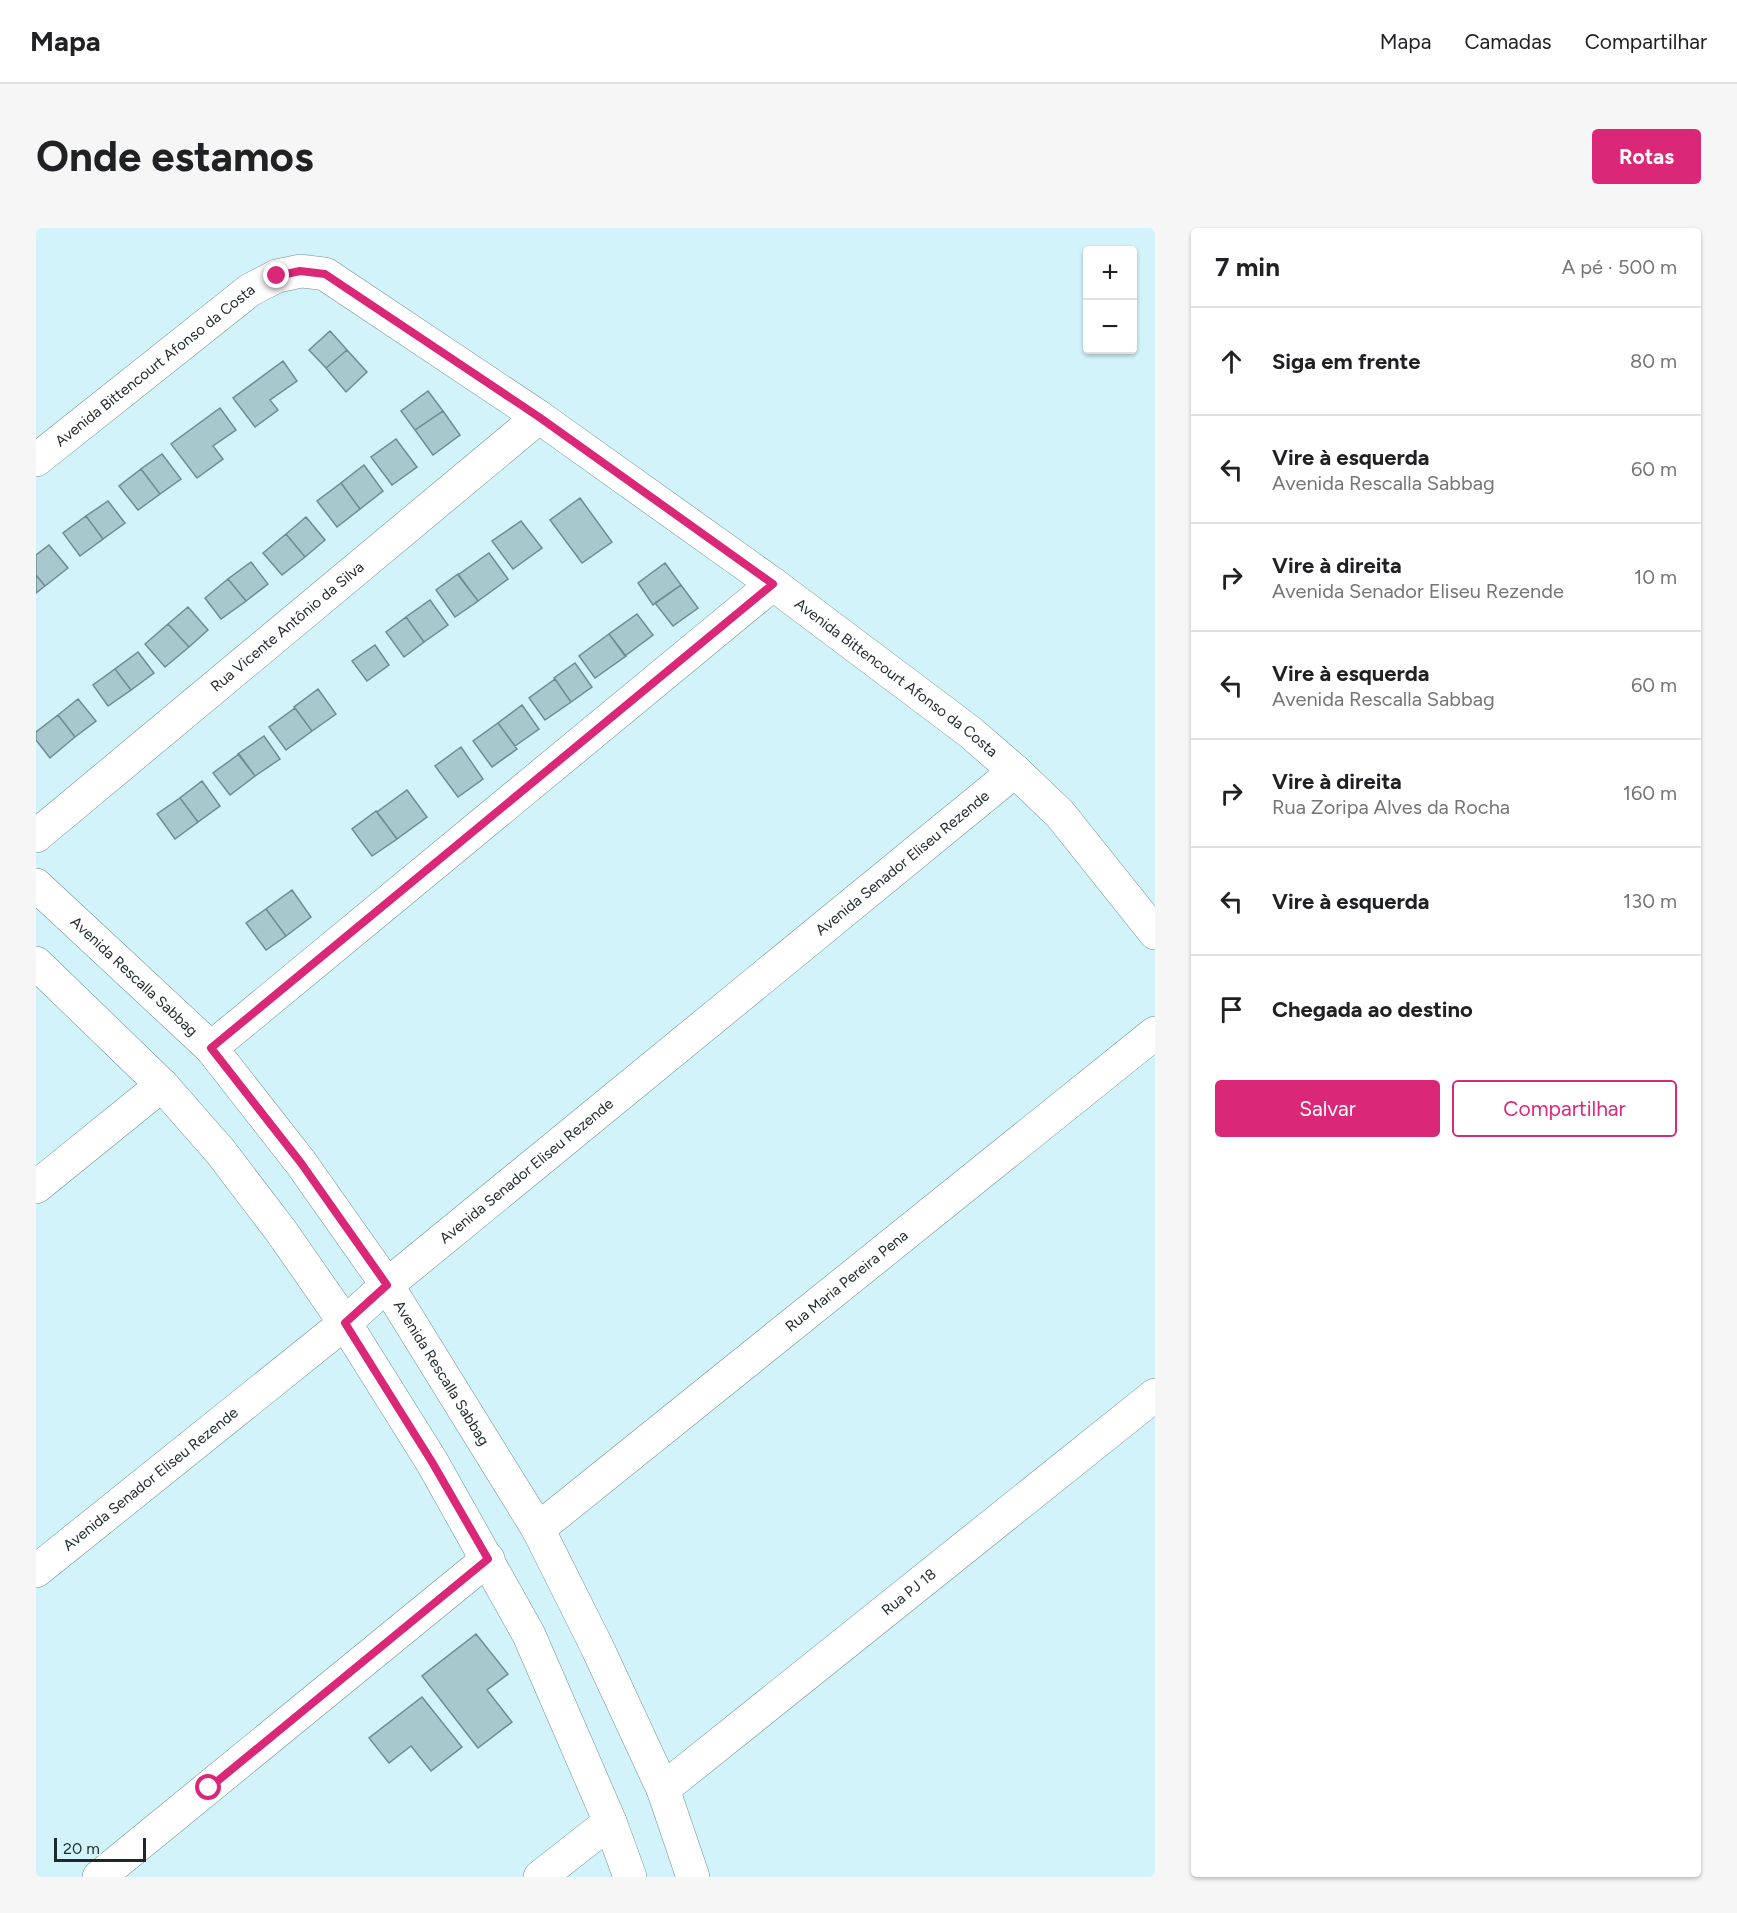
<!DOCTYPE html>
<html lang="pt">
<meta charset="utf-8">
<style>
:root{--surface:#fff;--page:#f6f6f6;--text:#202124;--muted:#757577;--line:#e0e0e0;--accent:#db2777}
body{margin:0;font-family:Figtree,sans-serif;background:var(--page);color:var(--text)}
.controls{position:absolute;right:18px;top:18px;display:grid;overflow:hidden;border-radius:6px;box-shadow:0 2px 4px #0004}
.controls button{width:54px;height:54px;display:grid;place-items:center;padding:0;border:0;border-bottom:2px solid var(--line);background:var(--surface);color:var(--text);font:30px sans-serif}
.scale{position:absolute;left:18px;bottom:15px;width:92px;box-sizing:border-box;padding-left:6px;border:3px solid #1c292b;border-top:0;font-size:16px;line-height:21px;white-space:nowrap;color:#1c292b;-webkit-text-stroke:4px #d1f3f9;paint-order:stroke}
.stop{position:absolute;width:18px;height:18px;margin:-14px;border:4px solid #db2777;border-radius:50%;background:#fff}
.stop.end{background:#db2777;border-color:#fff;box-shadow:0 2px 6px #0008}
.list{margin:0;padding:0;list-style:none}
h2{display:flex;justify-content:space-between;align-items:center;height:78px;margin:0;padding:0 24px;font-size:26px}
h2 small{font-size:20px;font-weight:400;color:var(--muted)}
.list li{display:grid;grid-template-columns:39px 1fr auto;gap:18px;align-items:center;box-sizing:border-box;height:108px;padding:0 24px;border-top:2px solid var(--line)}
.list b{display:block;font-size:22px;white-space:nowrap}
.list p{margin:0;font-size:20px;white-space:nowrap;color:var(--muted)}
.list em{font-size:20px;font-style:normal;color:var(--muted)}
.actions{display:flex;gap:12px;padding:18px 24px}
.actions a{flex:1;padding:14px 0;border:2px solid var(--accent);border-radius:6px;text-align:center;font-size:21px;color:var(--accent)}
.actions .main{background:var(--accent);color:#fff}
.icon{flex:none;width:33px;height:33px;fill:none;stroke:currentColor;stroke-width:2;stroke-linecap:round;stroke-linejoin:round}
.map{position:relative;flex:none;width:1119px;height:1649px;overflow:hidden;border-radius:6px}
header{display:flex;align-items:center;gap:36px;box-sizing:border-box;height:84px;padding:0 30px;background:var(--surface);border-bottom:2px solid var(--line)}
header strong{font-size:28px}
nav{display:flex;gap:33px;margin-inline-start:auto;font-size:21px}
.intro{display:flex;align-items:center;justify-content:space-between;box-sizing:border-box;height:144px;padding:0 36px}
h1{margin:0;font-size:42px}
.button{padding:15px 27px;border-radius:6px;background:var(--accent);color:#fff;font-size:21px;font-weight:700}
main{display:flex;gap:36px;padding:0 36px}
aside{flex:1;background:var(--surface);border-radius:6px;box-shadow:0 2px 4px #0004}
.map>svg:first-child{display:block}
</style>
<header>
<strong>Mapa</strong>
<nav><a>Mapa</a><a>Camadas</a><a>Compartilhar</a></nav>
</header>
<div class="intro"><h1>Onde estamos</h1><a class="button">Rotas</a></div>
<main>
<div class="map">
<svg width="1119" height="1649" viewBox="0 0 1119 1649">
<rect width="100%" height="100%" fill="#d1f3f9"/>
<path fill="#a7c8cd" stroke="#6e8d92" stroke-width="1.5" d="M294,103l17,19 -21,18 -17,-18z
M311,122l20,22 -21,20 -20,-24z
M247,133l14,20 -27,19 8,10 -23,17 -22,-29z
M392,163l15,20 -28,19 -14,-19z
M184,180l16,22 -23,16 10,13 -26,19 -26,-34z
M407,183l17,24 -27,20 -18,-25z
M360,211l21,28 -25,18 -21,-28z
M126,226l19,25 -21,15 -19,-25z
M328,237l19,26 -23,18 -19,-26z
M105,241l19,25 -22,16 -19,-24z
M305,255l19,26 -23,18 -20,-26z
M544,270l32,44 -30,21 -32,-43z
M72,273l17,22 -22,16 -17,-23z
M50,288l17,23 -23,17 -17,-23z
M270,289l19,23 -20,17 -19,-23z
M485,293l21,27 -29,21 -21,-28z
M250,306l19,23 -23,18 -19,-22z
M13,317l19,23 -23,18 -9,-11v-20z
M453,325l19,26 -30,22 -20,-26z
M215,334l17,22 -22,17 -18,-22z
M629,335l16,22 -28,20 -15,-22z
M422,346l20,27 -23,16 -19,-27z
M0,347l9,11 -9,7z
M192,351l18,22 -25,18 -16,-21z
M645,357l17,23 -25,18 -18,-23z
M394,372l18,25 -24,17 -18,-25z
M152,379l20,23 -19,17 -21,-23z
M601,386l16,21 -28,21 -16,-22z
M370,389l18,25 -20,15 -18,-25z
M132,396l21,23 -24,20 -20,-23z
M573,406l17,22 -31,22 -16,-22z
M339,417l14,20 -22,16 -15,-20z
M102,424l16,21 -23,17 -16,-21z
M539,435l17,24 -21,15 -17,-24z
M79,441l16,21 -23,16 -15,-21z
M519,451l16,23 -26,18 -16,-22z
M282,461l18,25 -24,17 -18,-24z
M42,471l18,22 -21,16 -17,-22z
M486,477l17,24 -24,17 -17,-23z
M259,480l17,23 -26,19 -17,-23z
M22,487l17,22 -25,21 -14,-18v-8z
M462,495l19,26 -25,18 -19,-26z
M228,508l16,23 -25,17 -17,-22z
M425,519l22,32 -25,18 -23,-31z
M203,526l16,22 -25,19 -17,-22z
M166,553l18,25 -22,16 -18,-24z
M371,562l20,27 -30,22 -20,-27z
M144,570l18,24 -23,17 -18,-25z
M340,583l21,28 -25,17 -20,-27z
M256,662l19,27 -25,19 -20,-27z
M230,681l20,27 -20,14 -20,-27z
M440,1406l32,40 -21,16 25,32 -34,26 -56,-72z
M386,1469l40,50 -31,24 -20,-25 -22,17 -20,-25z"/>
<g fill="none" stroke-linecap="round" stroke-linejoin="round">
<defs>
<g id="street">
<path id="s1" d="M0,232l214,-170 27,-14 24,-5 24,3 214,143 234,167 197,148 45,39 45,43 95,119"/>
<path id="s2" d="M0,608l503,-419"/>
<path d="M175,820l562,-464"/>
<path d="M0,959l126,-102"/>
<path id="s3" d="M502,1301l617,-496"/>
<path id="s4" d="M0,1343l309,-248 42,-38 628,-514"/>
<path id="s5" d="M627,1561l492,-394"/>
<path d="M63,1649l389,-318"/>
<path d="M504,1649l70,-55"/>
</g>
<g id="secondary">
<path id="s6" d="M0,657l175,163 90,115 86,122 151,244 59,118 66,142 30,88"/>
<path d="M0,735l126,122 58,66 61,80 64,92 87,139 97,173 81,187 20,55"/>
</g>
</defs>
<use href="#street" stroke="#708f94" stroke-width="34"/>
<use href="#secondary" stroke="#708f94" stroke-width="34"/>
<use href="#street" stroke="#fff" stroke-width="33"/>
<use href="#secondary" stroke="#fff" stroke-width="33"/>
</g>
<g fill="none" stroke-linecap="round" stroke-linejoin="round">
<path stroke="#db2777" stroke-width="8" d="M173,1560l279,-229 -56,-97 -87,-139 42,-38 -86,-122 -90,-115 562,-464 -234,-167 -214,-143 -25,-3 -23,5"/>
</g>
<g text-anchor="middle" dominant-baseline="central" stroke-width="4.5" stroke-linejoin="round" paint-order="stroke">
<g font-size="15" fill="#1c292b" stroke="#d1f3f9">
<text stroke="none"><textPath href="#s1" startOffset="152">Avenida Bittencourt Afonso da Costa</textPath></text>
<text stroke="none"><textPath href="#s2" startOffset="327">Rua Vicente Antônio da Silva</textPath></text>
<text stroke="none"><textPath href="#s1" startOffset="1052">Avenida Bittencourt Afonso da Costa</textPath></text>
<text stroke="none"><textPath href="#s4" startOffset="1119">Avenida Senador Eliseu Rezende</textPath></text>
<text stroke="none"><textPath href="#s6" startOffset="134">Avenida Rescalla Sabbag</textPath></text>
<text stroke="none"><textPath href="#s4" startOffset="633">Avenida Senador Eliseu Rezende</textPath></text>
<text stroke="none"><textPath href="#s3" startOffset="396">Rua Maria Pereira Pena</textPath></text>
<text stroke="none"><textPath href="#s6" startOffset="638">Avenida Rescalla Sabbag</textPath></text>
<text stroke="none"><textPath href="#s4" startOffset="147">Avenida Senador Eliseu Rezende</textPath></text>
<text stroke="none"><textPath href="#s5" startOffset="315">Rua PJ 18</textPath></text>
</g>
</g>
</svg>
<div class="controls">
<button>+</button>
<button>−</button>
</div>
<div class="scale">20 m</div>
<div class="stop" style="left:173px;top:1560px"></div>
<div class="stop end" style="left:241px;top:48px"></div>
</div>
<aside>
<h2>7 min<small>A pé · 500 m</small></h2>
<ul class="list">
<li><svg class="icon" aria-label="ahead" viewBox="0 0 24 24"><path d="M12 20V5M6 11l6-6 6 6"/></svg><div><b>Siga em frente</b></div><em>80 m</em></li>
<li><svg class="icon" aria-label="left" viewBox="0 0 24 24"><path d="M17 20v-9H6M10 6l-5 5 5 5"/></svg><div><b>Vire à esquerda</b><p>Avenida Rescalla Sabbag</p></div><em>60 m</em></li>
<li><svg class="icon" aria-label="right" viewBox="0 0 24 24"><path d="M7 20v-9h11M14 6l5 5-5 5"/></svg><div><b>Vire à direita</b><p>Avenida Senador Eliseu Rezende</p></div><em>10 m</em></li>
<li><svg class="icon" aria-label="left" viewBox="0 0 24 24"><path d="M17 20v-9H6M10 6l-5 5 5 5"/></svg><div><b>Vire à esquerda</b><p>Avenida Rescalla Sabbag</p></div><em>60 m</em></li>
<li><svg class="icon" aria-label="right" viewBox="0 0 24 24"><path d="M7 20v-9h11M14 6l5 5-5 5"/></svg><div><b>Vire à direita</b><p>Rua Zoripa Alves da Rocha</p></div><em>160 m</em></li>
<li><svg class="icon" aria-label="left" viewBox="0 0 24 24"><path d="M17 20v-9H6M10 6l-5 5 5 5"/></svg><div><b>Vire à esquerda</b></div><em>130 m</em></li>
<li><svg class="icon" aria-label="arrive" viewBox="0 0 24 24"><path d="M6 21V4h12l-3 4 3 4H6"/></svg><div><b>Chegada ao destino</b></div></li>
</ul>
<div class="actions"><a class="main">Salvar</a><a>Compartilhar</a></div>
</aside>
</main>
